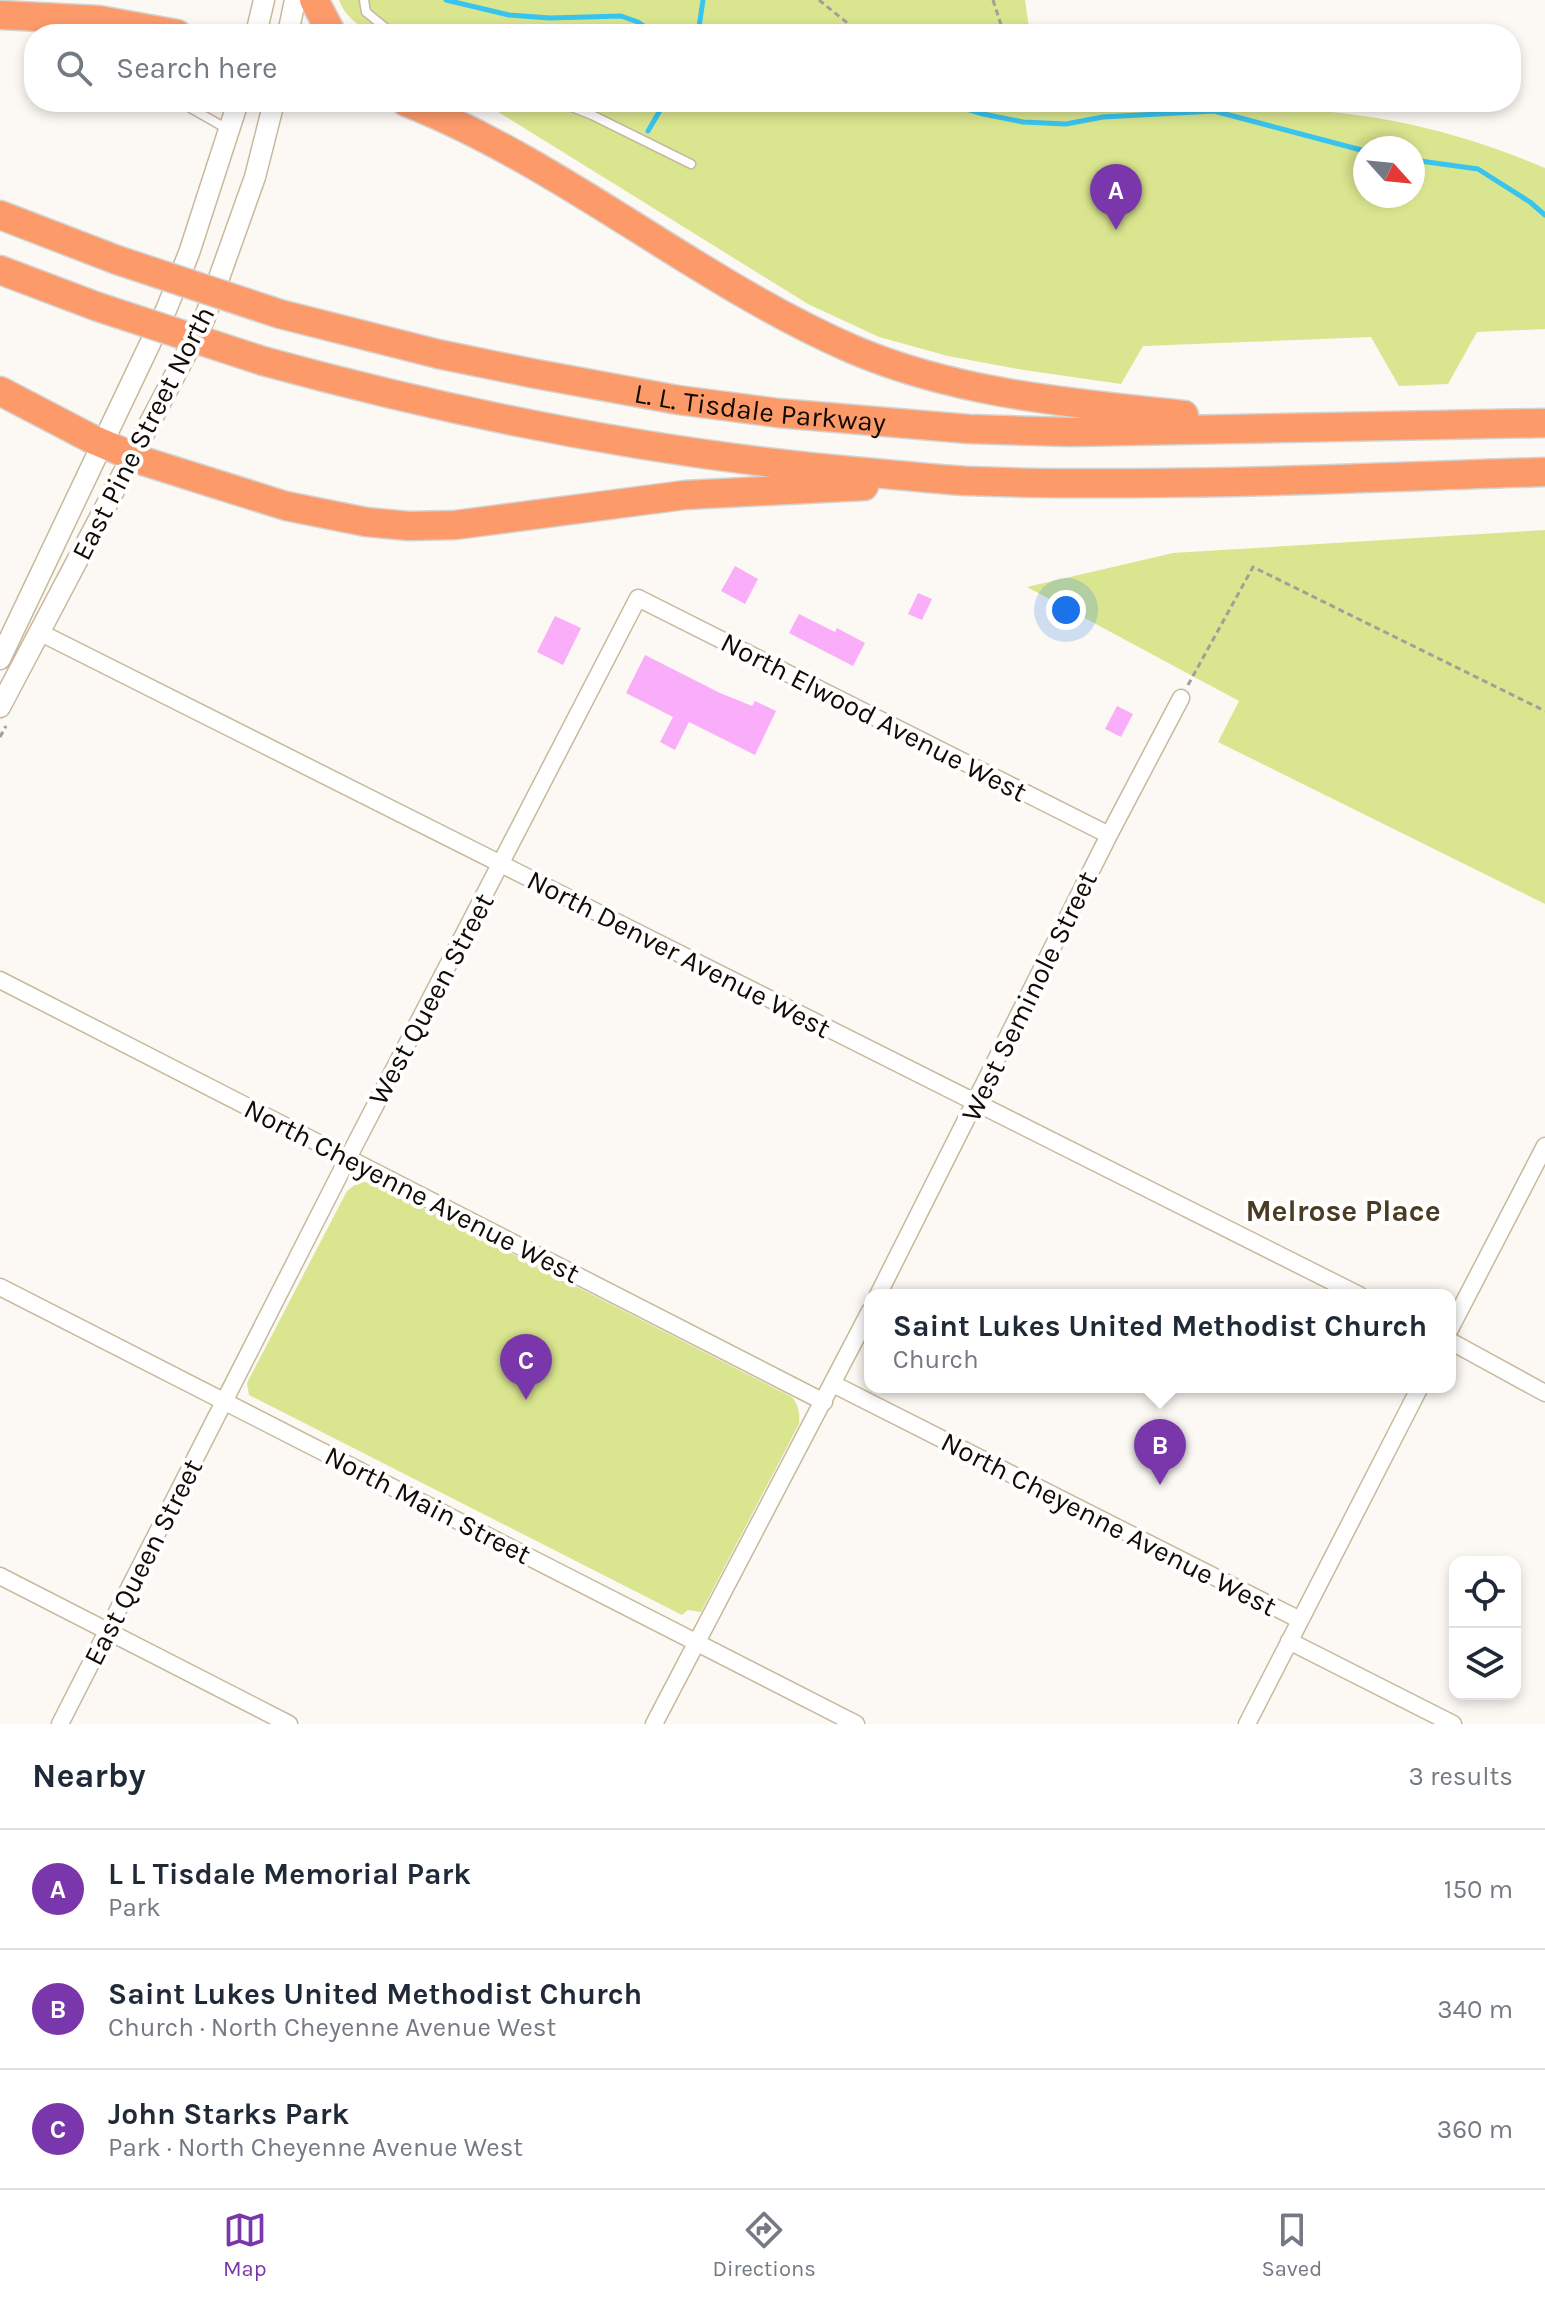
<!DOCTYPE html>
<meta charset="utf-8">
<style>
:root{--surface:#fff;--page:#f2f2f3;--text:#1f2937;--muted:#747a83;--line:#e0e1e3;--accent:#7a37ab}
body{margin:0;font-family:Karla,sans-serif;background:var(--page);color:var(--text)}
.controls{position:absolute;right:24px;bottom:24px;display:grid;overflow:hidden;border-radius:16px;box-shadow:0 4px 12px #0003}
.controls button{width:72px;height:72px;display:grid;place-items:center;padding:0;border:0;border-bottom:2px solid var(--line);background:var(--surface);color:var(--text);font:40px sans-serif}
.compass{position:absolute;left:1353px;top:136px;width:72px;height:72px;border-radius:50%;background:var(--surface);box-shadow:0 4px 12px #0003;rotate:117deg}
.you{position:absolute;left:1066px;top:610px;width:28px;height:28px;margin:-20px;border:6px solid #fff;border-radius:50%;background:#1a73e8;box-shadow:0 0 0 12px #1a73e833}
.badge{display:grid;place-items:center;width:52px;height:52px;border-radius:50%;background:var(--accent);color:#fff;font-size:26px;font-weight:700}
.pin{position:absolute;translate:-50% -66px;filter:drop-shadow(0 2px 4px #0008)}
.pin::after{content:'';position:absolute;top:42px;width:28px;height:24px;background:inherit;clip-path:polygon(0 0,100% 0,50% 100%)}
.popup{position:absolute;left:864px;top:1289px;width:592px;height:104px;box-sizing:border-box;display:grid;place-content:center;border-radius:16px;background:var(--surface);filter:drop-shadow(0 2px 6px #0005);font-size:26px;white-space:nowrap;color:var(--muted)}
.popup b{font-size:30px;color:var(--text)}
.popup::after{content:'';position:absolute;left:50%;top:100%;margin-left:-16px;border:16px solid transparent;border-top-color:var(--surface)}
.list{margin:0;padding:0;list-style:none}
h2{display:flex;justify-content:space-between;align-items:center;height:104px;margin:0;padding:0 32px;font-size:34px}
h2 small{font-size:26px;font-weight:400;color:var(--muted)}
.list li{display:grid;grid-template-columns:52px 1fr auto;gap:24px;align-items:center;box-sizing:border-box;height:120px;padding:0 32px;border-top:2px solid var(--line)}
.list b{display:block;font-size:30px;white-space:nowrap}
.list p{margin:0;font-size:26px;white-space:nowrap;color:var(--muted)}
.list em{font-size:26px;font-style:normal;color:var(--muted)}
.icon{flex:none;width:44px;height:44px;fill:none;stroke:currentColor;stroke-width:2;stroke-linecap:round;stroke-linejoin:round}
.map{position:relative;flex:none;width:1545px;height:1724px;overflow:hidden}
.search{position:absolute;background:var(--surface);box-shadow:0 4px 12px #0003;left:24px;right:24px;top:24px;height:88px;display:flex;align-items:center;gap:20px;box-sizing:border-box;padding:0 28px;border-radius:32px;color:var(--muted);font-size:30px}
.sheet{height:464px;background:var(--surface)}
nav{display:flex;justify-content:space-around;align-items:center;box-sizing:border-box;height:112px;border-top:2px solid var(--line);background:var(--surface);font-size:22px;color:var(--muted)}
nav a{display:grid;justify-items:center;gap:4px}
nav .on{color:var(--accent)}
.map>svg:first-child{display:block}
</style>
<div class="map">
<svg width="1545" height="1724" viewBox="0 0 1545 1724">
<rect width="100%" height="100%" fill="#fcf8f3"/>
<path fill="#dae58f" fill-rule="evenodd" d="M339,0h686l4,28 45,6h-701c-15,-9 -28,-17 -34,-34z
M482,102h840l9,10c74,7 146,27 214,56v161l-68,3 -29,52 -49,2 -28,-49 -228,9 -22,38 -97,-14 -76,-14 -69,-19 -71,-33zM1365,148h48v48h-48z
M1545,530v374l-327,-162 21,-41 -212,-114 146,-34z
M360,1181l18,4 414,212c7,9 8,16 7,27l-98,188 -13,-2 -6,5 -433,-220 -2,-12 100,-192z"/>
<g fill="none" stroke-linecap="round" stroke-linejoin="round">
<path stroke="#38c4ee" stroke-width="5" d="M446,0l63,15 41,3 71,-2 17,6 17,12
M698,34l5,-34
M944,102l39,12 40,8 43,2 37,-7 111,-6 151,40
M648,131l17,-29
M1413,160l65,9 52,33 15,13"/>
</g>
<path fill="#faaef9" d="M735,566l23,13 -13,25 -24,-13z
M918,593l14,6 -10,21 -14,-6z
M799,614l36,18 2,-4 28,15 -12,23 -64,-33z
M555,616l26,12 -18,37 -26,-13z
M645,655l75,38 32,13 3,-5 21,10 -21,44 -66,-33 -14,28 -15,-8 13,-25 -47,-24z
M1117,706l16,8 -12,23 -16,-8z"/>
<g fill="none" stroke-linecap="round" stroke-linejoin="round">
<defs>
<path id="service" d="M364,0l2,12 27,22
M180,102l49,28
M559,102l33,13 99,49"/>
<path id="minor" d="M39,632l1320,663
M0,980l824,422
M0,1287l856,437
M878,1295l231,-460 72,-137
M1450,1329l95,-183
M1450,1341l95,52
M833,1384l467,236
M0,1576l289,148
M1289,1641l164,83
M60,1724l288,-566 290,-560 471,237
M654,1724l216,-413
M1247,1724l173,-337"/>
<path id="tertiary" d="M256,34l8,-34
M288,34l7,-34
M0,659l166,-349 23,-57 49,-151
M0,707l204,-387 51,-143 19,-75"/>
<g id="motorway">
<path d="M314,0l18,34"/>
<path d="M0,15l99,5 78,14"/>
<path d="M406,102c157,62 292,180 446,247 105,45 219,54 332,66"/>
<path d="M0,215l117,45"/>
<path d="M0,270l98,37"/>
<path id="s1" d="M280,314l158,40 93,19 147,27 100,13 191,16 102,3 474,-9"/>
<path d="M263,361c197,54 396,94 600,111 34,3 69,7 104,9 192,7 385,-3 578,-9"/>
<path d="M0,391l92,48 54,23 140,44 80,16 43,4 46,-1 230,-30 179,-9"/>
</g>
</defs>
<use href="#service" stroke="#c9b89c" stroke-width="11"/>
<use href="#minor" stroke="#c9b89c" stroke-width="19"/>
<use href="#tertiary" stroke="#c9b89c" stroke-width="23"/>
<use href="#motorway" stroke="#d4d3d2" stroke-width="31"/>
<path stroke="#a39e98" stroke-width="3" stroke-dasharray="6 4" stroke-linecap="butt" d="M819,0l42,34
M993,0l11,34
M1188,685l65,-118 292,144
M0,737l6,-11"/>
<use href="#service" stroke="#fff" stroke-width="8"/>
<use href="#minor" stroke="#fff" stroke-width="16"/>
<use href="#tertiary" stroke="#fff" stroke-width="20"/>
<use href="#motorway" stroke="#fc9a6a" stroke-width="28"/>
<defs>
<path id="motorway-bridge" d="M117,260l163,54
M98,307l165,54"/>
</defs>
<use href="#motorway-bridge" stroke="#d4d3d2" stroke-width="31" stroke-linecap="butt"/>
<use href="#motorway-bridge" stroke="#fc9a6a" stroke-width="28"/>
</g>
<g text-anchor="middle" dominant-baseline="central" stroke-width="8" stroke-linejoin="round" paint-order="stroke">
<g font-size="28" fill="#110b03" stroke="#fff">
<text stroke="none"><textPath href="#s1" startOffset="490">L. L. Tisdale Parkway</textPath></text>
<text transform="translate(143 433) rotate(-63)">East Pine Street North</text>
<text transform="translate(874 717) rotate(27)">North Elwood Avenue West</text>
<text transform="translate(679 954) rotate(27)">North Denver Avenue West</text>
<text transform="translate(1029 996) rotate(-64)">West Seminole Street</text>
<text transform="translate(431 999) rotate(-62)">West Queen Street</text>
<text transform="translate(412 1191) rotate(27)">North Cheyenne Avenue West</text>
<text transform="translate(428 1505) rotate(27)">North Main Street</text>
<text transform="translate(1109 1524) rotate(27)">North Cheyenne Avenue West</text>
<text transform="translate(143 1562) rotate(-63)">East Queen Street</text>
</g>
<g font-size="30" font-weight="bold" fill="#4a3c23" stroke="#fff">
<text x="1343" y="1211">Melrose Place</text>
</g>
</g>
</svg>
<div class="controls">
<button><svg class="icon" aria-label="locate" viewBox="0 0 24 24"><circle cx="12" cy="12" r="6"/><path d="M12 2v4M12 18v4M2 12h4M18 12h4"/></svg></button>
<button><svg class="icon" aria-label="layers" viewBox="0 0 24 24"><path d="M12 4l9 5-9 5-9-5zM3 14l9 5 9-5"/></svg></button>
</div>
<svg class="compass" viewBox="-18 -18 36 36"><path d="M0-13l5 13h-10z" fill="#e53935"/><path d="M0 13l5-13h-10z" fill="#747a83"/></svg>
<div class="you"></div>
<div class="pin badge" style="left:1116px;top:230px">A</div>
<div class="pin badge" style="left:1160px;top:1485px">B</div>
<div class="popup"><b>Saint Lukes United Methodist Church</b>Church</div>
<div class="pin badge" style="left:526px;top:1400px">C</div>
<div class="search"><svg class="icon" aria-label="search" viewBox="0 0 24 24"><circle cx="10" cy="10" r="6"/><path d="M15 15l6 6"/></svg>Search here</div>
</div>
<section class="sheet">
<h2>Nearby<small>3 results</small></h2>
<ul class="list">
<li><span class="badge">A</span><div><b>L L Tisdale Memorial Park</b><p>Park</p></div><em>150 m</em></li>
<li><span class="badge">B</span><div><b>Saint Lukes United Methodist Church</b><p>Church · North Cheyenne Avenue West</p></div><em>340 m</em></li>
<li><span class="badge">C</span><div><b>John Starks Park</b><p>Park · North Cheyenne Avenue West</p></div><em>360 m</em></li>
</ul>
</section>
<nav>
<a class="on"><svg class="icon" aria-label="map" viewBox="0 0 24 24"><path d="M3 6l6-2 6 2 6-2v14l-6 2-6-2-6 2zM9 4v14M15 6v14"/></svg>Map</a>
<a><svg class="icon" aria-label="directions" viewBox="0 0 24 24"><path d="M12 3l9 9-9 9-9-9zM9 14v-3h6M13 9l2 2-2 2"/></svg>Directions</a>
<a><svg class="icon" aria-label="saved" viewBox="0 0 24 24"><path d="M7 4h10v16l-5-4-5 4z"/></svg>Saved</a>
</nav>
